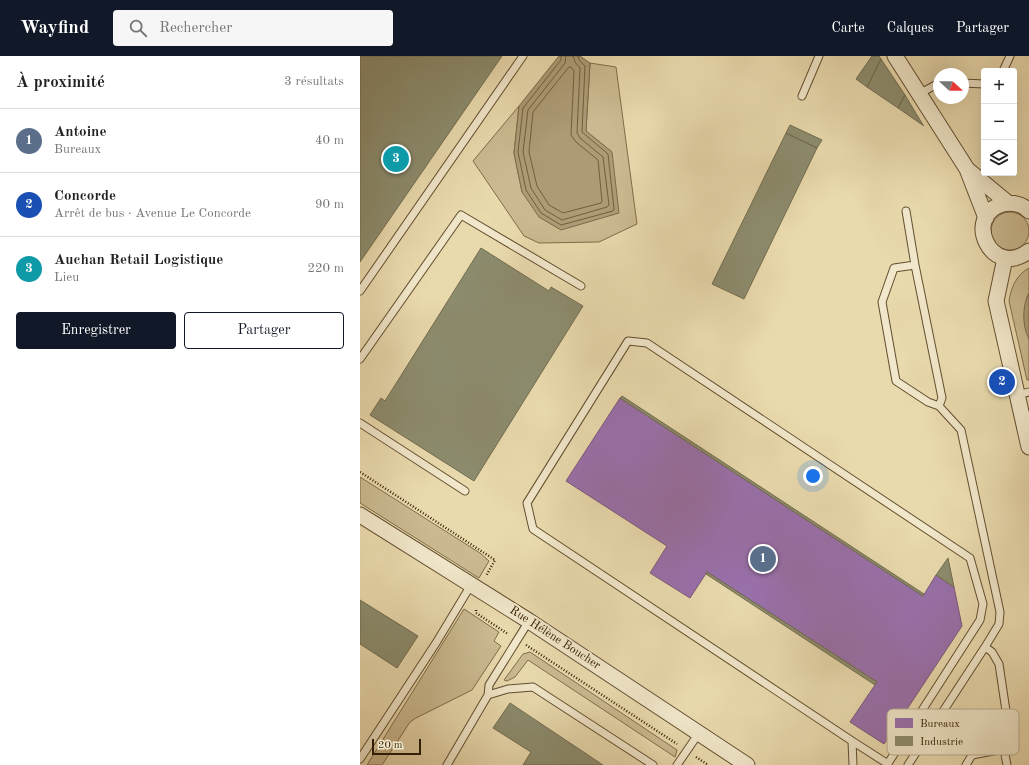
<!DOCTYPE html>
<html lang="fr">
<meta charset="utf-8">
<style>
:root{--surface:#fff;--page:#f6f6f6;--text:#222;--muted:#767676;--line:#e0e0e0;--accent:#111827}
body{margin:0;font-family:"Old Standard TT",serif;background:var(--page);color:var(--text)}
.controls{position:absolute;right:12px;top:12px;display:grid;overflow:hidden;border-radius:4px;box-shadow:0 4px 16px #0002}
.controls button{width:36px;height:36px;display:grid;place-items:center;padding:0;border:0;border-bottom:1px solid var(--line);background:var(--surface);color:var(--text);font:20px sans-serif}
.compass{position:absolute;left:573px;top:12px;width:36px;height:36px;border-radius:50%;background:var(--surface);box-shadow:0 4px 16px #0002;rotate:111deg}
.scale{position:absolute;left:12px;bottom:10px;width:49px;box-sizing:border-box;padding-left:4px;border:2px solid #362005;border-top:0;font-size:11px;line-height:14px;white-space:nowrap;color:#362005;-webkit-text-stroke:3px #f1e7ca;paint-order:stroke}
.you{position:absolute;left:453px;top:420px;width:14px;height:14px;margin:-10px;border:3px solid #fff;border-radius:50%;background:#1a73e8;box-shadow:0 0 0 6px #1a73e833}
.badge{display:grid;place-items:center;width:26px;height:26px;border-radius:50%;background:var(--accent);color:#fff;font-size:13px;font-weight:700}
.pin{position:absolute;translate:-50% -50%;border:2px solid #fff;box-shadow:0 1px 4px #0006}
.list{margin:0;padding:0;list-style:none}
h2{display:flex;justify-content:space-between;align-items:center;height:52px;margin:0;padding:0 16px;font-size:17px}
h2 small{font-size:13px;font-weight:400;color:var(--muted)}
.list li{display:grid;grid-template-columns:26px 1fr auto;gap:12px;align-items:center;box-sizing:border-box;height:64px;padding:0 16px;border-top:1px solid var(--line)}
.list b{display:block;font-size:15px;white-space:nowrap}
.list p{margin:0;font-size:13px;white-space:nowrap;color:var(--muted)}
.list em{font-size:13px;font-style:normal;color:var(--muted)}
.actions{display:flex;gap:8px;padding:12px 16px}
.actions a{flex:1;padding:9px 0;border:1px solid var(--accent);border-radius:4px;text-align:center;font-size:14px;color:var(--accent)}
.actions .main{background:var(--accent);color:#fff}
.icon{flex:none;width:22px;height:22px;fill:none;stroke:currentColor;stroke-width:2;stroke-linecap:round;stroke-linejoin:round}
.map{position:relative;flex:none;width:669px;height:709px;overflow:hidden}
header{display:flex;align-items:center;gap:24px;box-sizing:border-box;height:56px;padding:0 20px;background:var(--accent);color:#fff}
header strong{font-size:19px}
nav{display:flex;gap:22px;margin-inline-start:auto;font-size:14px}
.search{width:280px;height:36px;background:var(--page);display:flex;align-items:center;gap:10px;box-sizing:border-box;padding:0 14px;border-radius:4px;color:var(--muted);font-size:15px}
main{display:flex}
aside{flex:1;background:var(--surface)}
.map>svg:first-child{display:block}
</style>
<header>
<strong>Wayfind</strong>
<div class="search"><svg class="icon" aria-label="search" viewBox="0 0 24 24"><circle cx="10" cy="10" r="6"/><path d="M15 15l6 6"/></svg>Rechercher</div>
<nav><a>Carte</a><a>Calques</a><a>Partager</a></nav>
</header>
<main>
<aside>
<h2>À proximité<small>3 résultats</small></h2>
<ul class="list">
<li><span class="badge" style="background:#5c6f8a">1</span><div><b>Antoine</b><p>Bureaux</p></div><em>40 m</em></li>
<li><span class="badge" style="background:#1a4fb4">2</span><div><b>Concorde</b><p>Arrêt de bus · Avenue Le Concorde</p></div><em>90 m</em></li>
<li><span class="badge" style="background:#0f9aa8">3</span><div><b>Auchan Retail Logistique</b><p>Lieu</p></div><em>220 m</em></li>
</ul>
<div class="actions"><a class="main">Enregistrer</a><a>Partager</a></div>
</aside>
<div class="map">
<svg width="669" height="709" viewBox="0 0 669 709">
<rect width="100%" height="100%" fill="#e9daae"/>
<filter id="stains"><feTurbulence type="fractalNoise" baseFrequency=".005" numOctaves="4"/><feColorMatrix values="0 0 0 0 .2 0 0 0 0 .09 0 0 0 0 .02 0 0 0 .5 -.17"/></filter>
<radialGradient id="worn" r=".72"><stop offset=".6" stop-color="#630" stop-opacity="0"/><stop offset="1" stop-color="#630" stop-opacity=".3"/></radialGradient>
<path fill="#cbba91" stroke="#806d4b" d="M230,7l26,4 21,157 -38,18 -60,1 -15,-7 -51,-75 46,-55 -5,47 8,39 90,-40 -26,-21z
M631 175a19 19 0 1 1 38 0a19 19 0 1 1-38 0Z
M669,212v25l-2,4 2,42v41h-2l-18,-79c2,-13 7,-26 20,-33z
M0,421l120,76 9,8 -10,17 -119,-75z
M104,553l35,23 -5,9 7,5 -29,44 -56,28 -6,4 -28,43h-15z
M170,596l147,98 -2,7 -147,-97 -13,17 -8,4 -3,-1 19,-26z"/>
<path fill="#ac9b75" stroke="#7d6a48" d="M199,0h21l10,7 -4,68 26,21 7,61 -58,17 -22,-13 -17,-25 -8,-39 5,-47z
M669,237v46c-7,-13 -7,-33 0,-46z"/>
<path fill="#9970ab" stroke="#7b5879" d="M260,342l303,198 13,-21 18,12 8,39 -78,118 -34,-22 27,-40 -170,-110 -17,26 -40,-25 17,-27 -101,-65z"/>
<path fill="#8c8c6e" stroke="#726c4e" d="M0,0h142l-142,206z
M512,0h7l2,3 -14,28 -11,-8z
M521,3l24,36 -7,13 -31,-21z
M545,39l18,30 1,1 -26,-18z
M430,69l32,15 -5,8 -31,-15z
M426,77l31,15 -73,151 -32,-15z
M121,192l68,43 2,-4 32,19 -109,175 -104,-66 11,-17 4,3z
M262,340l302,198 -1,2 -303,-198z
M588,502l6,29 -18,-12z
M347,516l170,110 -2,3 -169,-111z
M0,544l58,36 -21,32 -37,-24z
M150,647l93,62h-80l8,-13 -38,-24z"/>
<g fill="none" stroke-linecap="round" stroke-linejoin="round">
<path stroke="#715e3d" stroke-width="1" d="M201,0v4l-38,48 -5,44 8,38 15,23 20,12 52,-14 1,-2 -6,-55 -26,-22 3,-66 -6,-6 -1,-4
M206,0l-1,7 -37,47 -5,42 8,36 14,22 17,10 45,-13 2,-2 -6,-48 -23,-19 -3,-5 3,-65 -5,-6 -2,-6
M211,11l3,4 -3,64 5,7 22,18 4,41 -1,2 -38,10 -14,-8 -12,-19 -8,-34 4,-40 35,-44z"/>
<defs>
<path id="lane" d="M643,15l7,-15
M603,27l21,1
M559,38l20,-11
M442,40l17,-40
M546,155l9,54
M555,209l27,133 -3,8 -11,-4 -32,-21 -14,-79 12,-34z
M0,235l163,-235
M0,303l101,-144 120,71
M657,339l12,-3
M0,367l105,68
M625,591l7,5 7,12 10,67
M128,639l1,-10 40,-64
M492,685l36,23
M0,703l76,-116 35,-58
M87,709l41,-70 20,-6 25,-2 120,78
M317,709l22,-32
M493,709l-1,-24 -319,-212 -6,-26 101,-162 19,2 323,215 13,46 -3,16 -93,145
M548,709l77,-118 14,-23 1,-12 -39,-182 -22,-24
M606,709l6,-10 32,-6 3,16"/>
<path id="street" d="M535,0l72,113 19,49
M608,114l40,33
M669,155c-7,-7 -16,-9 -26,-7 -41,11 -12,76 26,47
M645,202l-9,43 33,146
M0,459l169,106 218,144"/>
</defs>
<use href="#lane" stroke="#634e2f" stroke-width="9"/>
<use href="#street" stroke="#634e2f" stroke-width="17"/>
<path stroke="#362005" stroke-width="2.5" stroke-dasharray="1 2" stroke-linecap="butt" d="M0,416l135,88 -9,16
M116,554v3l32,21
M166,589l151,99
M336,701l12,8"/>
<use href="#lane" stroke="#f1e7ca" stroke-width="7"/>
<use href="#street" stroke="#f1e7ca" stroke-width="15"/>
</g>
<g text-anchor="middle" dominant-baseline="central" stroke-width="4" stroke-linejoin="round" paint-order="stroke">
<g font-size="12" fill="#362005" stroke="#f1e7ca">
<text transform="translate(195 582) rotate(33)">Rue Hélène Boucher</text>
</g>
</g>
<rect x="527" y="653" width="132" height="46" rx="6" fill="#f1e7ca" stroke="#b9ab8f" stroke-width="1"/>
<rect x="535" y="662" width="18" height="10" fill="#9970ab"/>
<rect x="535" y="680" width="18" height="10" fill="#8c8c6e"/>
<g font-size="11" fill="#362005">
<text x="560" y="671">Bureaux</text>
<text x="560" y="689">Industrie</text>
</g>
<rect width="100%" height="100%" filter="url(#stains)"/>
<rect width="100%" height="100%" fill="url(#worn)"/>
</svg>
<div class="controls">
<button>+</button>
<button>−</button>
<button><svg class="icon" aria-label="layers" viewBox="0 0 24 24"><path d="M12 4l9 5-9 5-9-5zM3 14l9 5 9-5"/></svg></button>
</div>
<svg class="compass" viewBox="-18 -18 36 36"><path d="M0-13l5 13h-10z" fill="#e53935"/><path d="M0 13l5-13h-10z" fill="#767676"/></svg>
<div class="scale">20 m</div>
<div class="you"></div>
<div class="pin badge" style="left:403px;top:503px;background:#5c6f8a">1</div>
<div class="pin badge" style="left:642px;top:326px;background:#1a4fb4">2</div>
<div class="pin badge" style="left:36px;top:103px;background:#0f9aa8">3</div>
</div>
</main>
